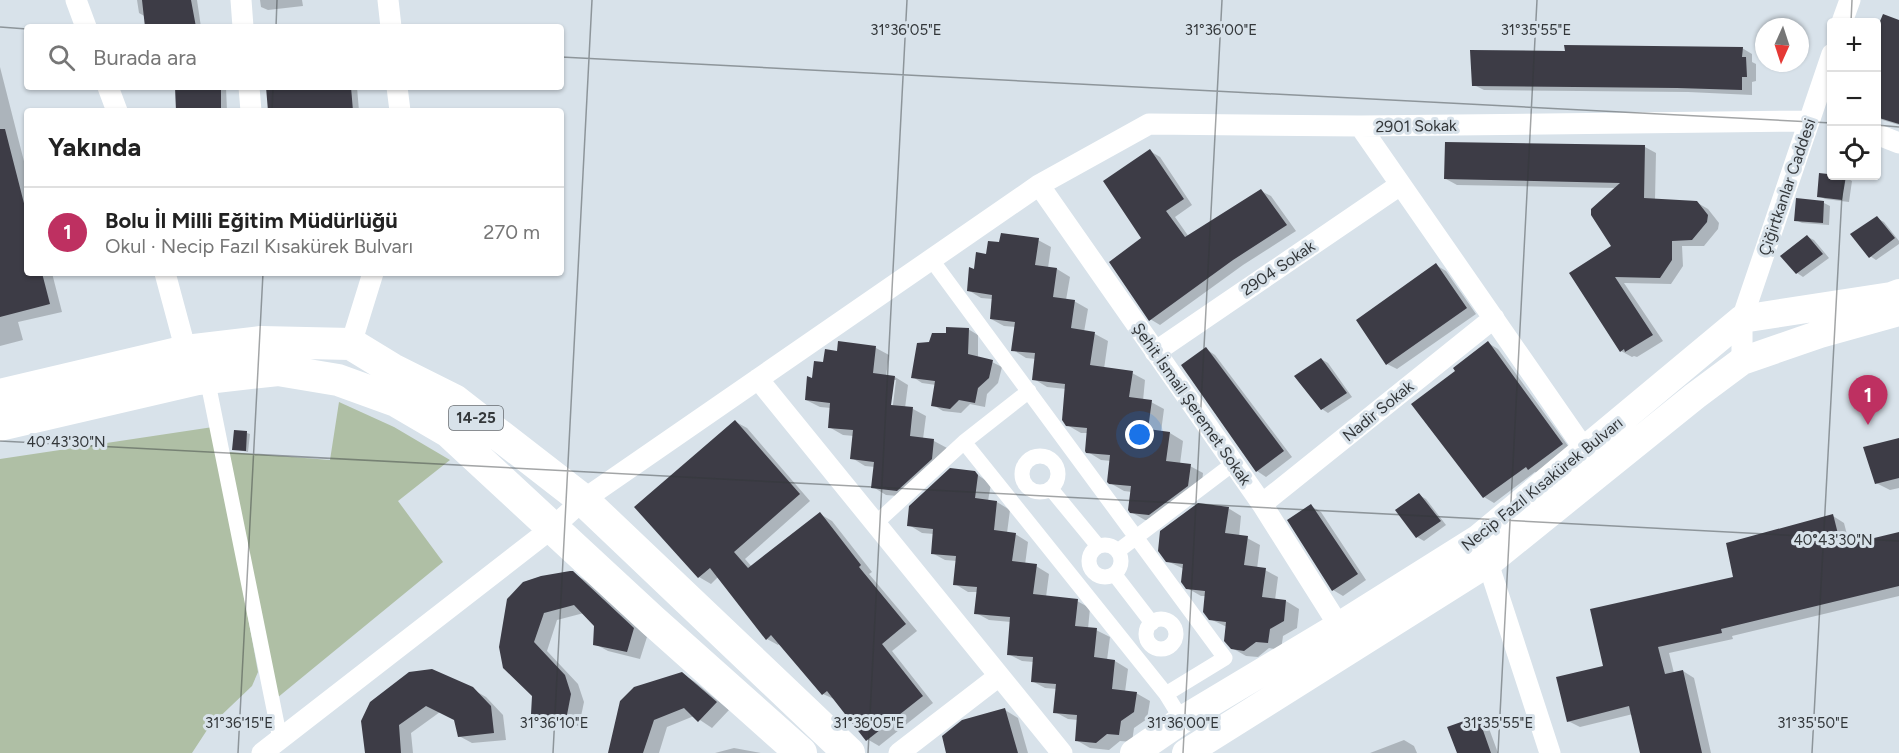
<!DOCTYPE html>
<html lang="tr">
<meta charset="utf-8">
<style>
:root{--surface:#fff;--page:#f2f2f2;--text:#222;--muted:#767676;--line:#e0e0e0;--accent:#be3061}
body{margin:0;font-family:Figtree,sans-serif;background:var(--page);color:var(--text)}
.controls{position:absolute;right:18px;top:18px;display:grid;overflow:hidden;border-radius:6px;box-shadow:0 2px 4px #0004}
.controls button{width:54px;height:54px;display:grid;place-items:center;padding:0;border:0;border-bottom:2px solid var(--line);background:var(--surface);color:var(--text);font:30px sans-serif}
.compass{position:absolute;left:1755px;top:18px;width:54px;height:54px;border-radius:50%;background:var(--surface);box-shadow:0 2px 4px #0004;rotate:183deg}
.you{position:absolute;left:1140px;top:435px;width:21px;height:21px;margin:-15px;border:4px solid #fff;border-radius:50%;background:#1a73e8;box-shadow:0 0 0 9px #1a73e833}
.badge{display:grid;place-items:center;width:39px;height:39px;border-radius:50%;background:var(--accent);color:#fff;font-size:20px;font-weight:700}
.pin{position:absolute;translate:-50% -50px;filter:drop-shadow(0 2px 3px #0008)}
.pin::after{content:'';position:absolute;top:32px;width:21px;height:18px;background:inherit;clip-path:polygon(0 0,100% 0,50% 100%)}
.list{margin:0;padding:0;list-style:none}
h2{display:flex;justify-content:space-between;align-items:center;height:78px;margin:0;padding:0 24px;font-size:26px}
h2 small{font-size:20px;font-weight:400;color:var(--muted)}
.list li{display:grid;grid-template-columns:39px 1fr auto;gap:18px;align-items:center;box-sizing:border-box;height:90px;padding:0 24px;border-top:2px solid var(--line)}
.list b{display:block;font-size:22px;white-space:nowrap}
.list p{margin:0;font-size:20px;white-space:nowrap;color:var(--muted)}
.list em{font-size:20px;font-style:normal;color:var(--muted)}
.icon{flex:none;width:33px;height:33px;fill:none;stroke:currentColor;stroke-width:2;stroke-linecap:round;stroke-linejoin:round}
.map{position:relative;flex:none;width:1899px;height:753px;overflow:hidden}
.search{position:absolute;background:var(--surface);box-shadow:0 2px 4px #0004;left:24px;top:24px;width:540px;height:66px;display:flex;align-items:center;gap:15px;box-sizing:border-box;padding:0 21px;border-radius:6px;color:var(--muted);font-size:22px}
.panel{position:absolute;background:var(--surface);box-shadow:0 2px 4px #0004;left:24px;top:108px;width:540px;height:168px;border-radius:6px}
.map>svg:first-child{display:block}
</style>
<div class="map">
<svg width="1899" height="753" viewBox="0 0 1899 753">
<rect width="100%" height="100%" fill="#d8e2ea"/>
<path fill="#afbfa5" d="M339,402l55,25 56,33 -52,41 45,61 -166,136 -48,-246 101,8z
M213,427l45,245 -6,14 -43,41 -17,26h-192v-294z"/>
<path fill="#0003" fill-rule="evenodd" d="M137,0h60l4,27h-54l-1,-10 -7,-4z
M260,0h42l1,6 -35,4 -7,-3z
M1899,22v103l-23,-7v-82z
M1742,48l10,6v8l4,2v17l-4,1v13l-64,-3 -204,-2 -10,-5 92,-33z
M0,67l27,106v100h25l10,39 -44,10 5,18 -23,6z
M176,87h50l1,24h-50z
M268,87h89l2,24h-89z
M1645,147l11,6 -1,47 41,2 12,7 11,14 -1,6 -14,17h-22l1,20 -12,18 -47,-1 39,58 -26,16 -3,-1 -2,1 -11,-6 -50,-77 42,-28 3,-58 -159,-3 -11,-6z
M1150,151l10,6 32,48 -17,12 14,20 72,-46 10,5 25,35 -53,34 -83,60 -10,-6 -7,-81z
M1845,177l7,4 -3,21 -24,-3 -6,-3z
M1824,203l6,3 -1,19 -27,-2 -6,-3z
M1877,218l7,4 15,19v3l-23,16 -6,-4z
M1808,237l6,3 15,18 -26,19 -6,-4z
M1038,240l13,7 -3,21 9,1 13,8 -4,23 8,1 14,8 -4,23 11,2 13,7 -4,28 28,4 13,7 -2,21 8,1 13,7 -3,23 9,1 13,8 -3,23 10,2 13,7 -2,20 -38,29 -18,-2 -14,-8 1,-20 -8,-1 -14,-8 1,-22 -10,-1 -13,-8v-19h-7l-14,-8 -1,-36 -19,-2 -13,-8 2,-20 -10,-1 -13,-8 3,-23 -12,-1 -13,-7 2,-20 -12,-1 -13,-8 7,-18 12,-17z
M1436,265l10,6 30,43 -79,55 -10,-5z
M968,329l10,6v23l14,4 10,5 -4,16 -11,11 -2,13 -15,-3 -9,9 -18,-2 -10,-6 3,-20 -14,-2 -9,-6 17,-34 17,-9z
M840,343l36,5 13,7 -3,21 9,1 13,8 -3,23 8,1 13,7 -3,23 11,2 13,7 -37,49 -24,-2 -13,-8 2,-20 -10,-1 -13,-8 2,-22 -11,-1 -14,-8 2,-19 -11,-1 -14,-7 7,-20 12,-16 13,-12zM893,380h3l-4,32h-3z
M1488,343l10,6 73,101 -33,24 -3,-2 -41,31 -10,-6 -71,-93 44,-33z
M1206,349l9,6 77,102 -26,20 -9,-6z
M1321,359l7,4 24,34 -24,16 -6,-4z
M736,422l11,6 63,73 -65,58 7,8 68,-53 12,7 40,51 -3,2 48,57 -25,20 41,52 -54,43 -12,-7 -31,-39 -13,-6 -43,-51 -2,2 -11,-6 -49,-62 -7,7 -12,-7z
M247,433l3,1 -2,18 -14,-3z
M1899,439v49l-9,2 -14,-7z
M975,473l16,11 -3,17 9,1 13,8 -3,23 8,1 13,8 -3,23 11,1 13,8 -3,23 31,4 13,7 -2,21 8,1 14,7 -3,23 8,1 13,8 -3,23 11,1 14,8 -3,18 -13,9 -2,14 -12,-1 -11,9 -19,-2 -14,-8 2,-20 -10,-1 -13,-7 2,-23 -12,-1 -13,-7 2,-19 -12,-1 -14,-7 3,-32 -22,-2 -13,-7 2,-21h-10l-13,-8 2,-23 -12,-1 -13,-7 2,-19 -12,-1 -13,-8z
M1419,495l7,4 20,26 -22,16 -7,-4 -20,-27z
M1311,506l10,6 45,68 -23,16 -10,-6z
M1228,508l13,8 -2,21 8,1 13,7 -3,24 8,1 13,7 -3,23 11,1 13,8 -2,19 -14,8 -2,14 -12,-2 -11,9 -12,-1 -14,-8 -5,-21 -17,-8 -4,-23h-5l-14,-8 -3,-19 -17,-8z
M1833,516l11,7 6,23 49,-13v63l-167,40 1,3 -64,14 5,20 9,-2 11,7 17,75h-70l-8,-39 -53,13 -12,-6 37,-54 130,-89z
M573,573l13,8 61,56 -7,22 -32,-8 -13,-7 1,-19 -12,-12 -27,7 -10,31 31,33 6,18 -5,24 -33,-5 -14,-8 2,-18 -29,-28z
M682,674l13,8 34,28 -17,18 -18,-12 -27,11 -8,26h-48z
M472,689l14,8 17,18 3,25 -34,3 -13,-7 -4,-16 -15,-8 -29,21 2,20h-47l-3,-32z
M1005,710l13,8 10,35h-80z
M1477,718l10,5 11,30h-40z
M1404,740l10,6 3,7h-47z
M734,748l27,5h-46z"/>
<path fill="#3d3c46" d="M142,0h49l5,27h-51z
M1883,14l16,6v104l-23,-7v-86z
M1564,45l179,2 -1,10h4l1,20h-5v13l-65,-2 -205,-2 -2,-36 95,1z
M175,87h46v24h-45z
M266,87h85l2,24h-85z
M0,129h5l22,86v58h15l8,31 -50,13z
M1445,142l200,3 -1,53 53,3 11,14 -1,7 -15,18 -20,1v19l-12,18 -45,-1 38,58 -28,17 -1,-3 -4,3 -51,-79 42,-27 -20,-31v-6l29,-26 -176,-4z
M1150,149l34,50 -18,12 19,26 76,-48 26,36 -54,35 -84,61 -40,-59 32,-24 -38,-57z
M1819,173l27,3 -4,24 -25,-3z
M1796,198l28,3 -1,22 -29,-2z
M1877,216l18,22 -26,20 -19,-24z
M1001,233l38,5 -4,27 22,3 -4,29 22,3 -4,28 24,4 -5,33 43,6 -4,26 23,3 -4,29 22,3 -4,29 25,3 -3,22 -39,29 -19,-2 -2,-3 3,-24 -22,-2 -2,-2 3,-27 -24,-2 -1,-2 2,-23 -21,-2 -4,-6 3,-36 -33,-4 3,-27 -24,-2 4,-29 -25,-3 2,-24 -25,-4 2,-24 5,2 2,-17 10,2 2,-13 11,1z
M1807,235l16,19 -27,20 -16,-18z
M1436,263l31,45 -81,57 -30,-45z
M946,327l23,1 -1,26 25,6 -4,18 -11,10 -3,15 -16,-3 -9,9 -19,-3 4,-25 -24,-3 6,-35 12,-1 3,-9h14z
M838,341l38,5 -3,27 22,3 -4,29 22,2 -3,29 24,3 -2,20 -35,32 -26,-3 3,-26 -24,-3 3,-29 -25,-2 2,-25 -25,-3 2,-24 5,2 2,-17 9,1 2,-13 12,2z
M1488,341l75,103 -35,26 -2,-3 -43,31 -72,-94 44,-33 -2,-3z
M1206,347l78,104 -28,21 -75,-107z
M1321,358l26,35 -26,17 -27,-34z
M735,420l65,74 -66,58 14,16 72,-56 41,53 -2,2 47,57 -24,20 41,52 -57,45 -39,-50 -5,4 -51,-60 -5,5 -56,-72 -12,10 -64,-71z
M234,430l13,1 -1,20 -14,-1z
M1899,438v40l-24,6 -12,-37z
M950,468l25,3 3,4 -3,23 22,3 -3,29 22,3 -4,28 25,3 -4,30 45,5 -3,27 22,2 -3,29 21,3 -3,29 25,3 -3,20 -13,9 -2,14 -12,-1 -11,9 -21,-2 2,-26 -24,-2 3,-29 -25,-2 2,-25 -26,-2 3,-38 -36,-3 3,-27 -24,-2 3,-29 -25,-2 2,-25 -26,-3 2,-20z
M1419,493l22,28 -25,17 -21,-28z
M1198,503l31,4 -4,26 23,3 -4,29 22,3 -4,29 24,3 -2,21 -14,8 -2,14 -12,-1 -12,9 -13,-2 -7,-8 2,-19 -17,-2 -6,-8 2,-21 -19,-2 -5,-7 2,-18 -17,-2 -8,-11 2,-20z
M1311,504l47,70 -26,17 -45,-71z
M1833,514l8,32 58,-14v54l-178,43 1,4 -64,14 7,27 18,-4 19,83h-62l-11,-47 -62,16 -11,-45 47,-11 -13,-57 143,-32 -7,-34z
M570,571h3l61,57 -7,24 -34,-7 1,-19 -20,-21 -30,8 -10,29 31,33 6,19 -5,26 -35,-6 1,-18 -29,-28 -4,-21 8,-48 16,-17 18,-6z
M432,669l41,18 18,19 3,27 -36,4 -4,-17 -28,-14 -27,19 2,28h-36l-4,-32 9,-19 39,-30z
M682,672l35,30 -19,20 -14,-14 -30,12 -11,33h-35l12,-52 14,-14z
M1005,708l13,45h-72l-4,-17 20,-16z
M1478,716l13,37h-34l-10,-26z"/>
<g fill="none" stroke-linecap="round" stroke-linejoin="round">
<path stroke="#fff" stroke-width="15" d="M931,259l294,399 -59,36 16,26
M207,378l73,361
M964,442l65,-51
M1022 474a18 18 0 1 1 36 0a18 18 0 1 1-36 0Z
M1051,489l47,57
M875,524l89,-82 202,252
M1089 561a16 16 0 1 1 32 0a16 16 0 1 1-32 0Z
M1118,551l116,-88
M1115,575l37,48
M1146 634a15 15 0 1 1 30 0a15 15 0 1 1-30 0Z"/>
<path stroke="#fff" stroke-width="21" d="M76,0l10,27
M241,0l2,27
M388,0l3,27
M1842,22l8,-22
M108,87l9,24
M249,87l2,24
M397,87l3,24
M1360,126l225,324
M1876,134l23,9
M1039,185l223,319 77,122
M165,273l21,78
M351,344l22,-71
M1155,352l245,-167
M1742,361v-42l90,-265
M758,379l304,374
M1262,504l232,-186
M1488,563l62,190
M262,753l290,-225 31,-28 456,-315 110,-61 211,2 449,-5
M899,753l100,-77"/>
<path stroke="#fff" stroke-width="28" d="M1134,753l48,-33 157,-94 140,-88 263,-219 149,-23 8,-3
M1186,753l302,-190 207,-167 47,-35 78,-27 79,-22"/>
<path stroke="#fff" stroke-width="32" d="M0,395l186,-44 75,-9 90,2 41,25 62,31 129,100 266,253
M0,425l198,-46 80,-9 60,10 58,21 53,31 203,188 149,133"/>
</g>
<path fill="none" stroke="#33373a" stroke-width="1.5" stroke-opacity="0.45" d="M1851,22l1,-22M0,27l27,2M276,27l1,-27M561,57l1271,66M272,111l1,-24M1876,125l23,2M0,441l1899,100M238,753l25,-480M553,753l39,-753M868,753l39,-753M1183,753l39,-753M1498,753l39,-753M1812,753l31,-577"/>
<g text-anchor="middle" dominant-baseline="central" stroke-width="6" stroke-linejoin="round" paint-order="stroke">
<rect fill="#d8e2ea" stroke="#646a6f" stroke-width="1.5" x="449" y="406" width="54" height="24" rx="4.5"/>
<g font-size="15" font-weight="bold" fill="#33373a">
<text x="476" y="418">14-25</text>
</g>
<g font-size="16" fill="#33373a" stroke="#d8e2ea">
<text transform="translate(1416 126) rotate(-1)">2901 Sokak</text>
<text transform="translate(1787 187) rotate(-71)">Çiğirtkanlar Caddesi</text>
<text transform="translate(1278 268) rotate(-34)">2904 Sokak</text>
<text transform="translate(1192 404) rotate(55)">Şehit İsmail Şeremet Sokak</text>
<text transform="translate(1378 411) rotate(-39)">Nadir Sokak</text>
<text transform="translate(1542 484) rotate(-39)">Necip Fazıl Kısakürek Bulvarı</text>
</g>
</g>
<g font-size="15" text-anchor="middle" fill="#33373a" stroke="#d8e2ea" stroke-width="6" stroke-linejoin="round" paint-order="stroke">
<text x="906" y="35">31°36'05"E</text>
<text x="1221" y="35">31°36'00"E</text>
<text x="1536" y="35">31°35'55"E</text>
<text x="66" y="447">40°43'30"N</text>
<text x="1833" y="545">40°43'30"N</text>
<text x="239" y="728">31°36'15"E</text>
<text x="554" y="728">31°36'10"E</text>
<text x="869" y="728">31°36'05"E</text>
<text x="1183" y="728">31°36'00"E</text>
<text x="1498" y="728">31°35'55"E</text>
<text x="1813" y="728">31°35'50"E</text>
</g>
</svg>
<div class="controls">
<button>+</button>
<button>−</button>
<button><svg class="icon" aria-label="locate" viewBox="0 0 24 24"><circle cx="12" cy="12" r="6"/><path d="M12 2v4M12 18v4M2 12h4M18 12h4"/></svg></button>
</div>
<svg class="compass" viewBox="-18 -18 36 36"><path d="M0-13l5 13h-10z" fill="#e53935"/><path d="M0 13l5-13h-10z" fill="#767676"/></svg>
<div class="you"></div>
<div class="pin badge" style="left:1868px;top:425px">1</div>
<div class="search"><svg class="icon" aria-label="search" viewBox="0 0 24 24"><circle cx="10" cy="10" r="6"/><path d="M15 15l6 6"/></svg>Burada ara</div>
<section class="panel">
<h2>Yakında<small></small></h2>
<ul class="list">
<li><span class="badge">1</span><div><b>Bolu İl Milli Eğitim Müdürlüğü</b><p>Okul · Necip Fazıl Kısakürek Bulvarı</p></div><em>270 m</em></li>
</ul>
</section>
</div>
